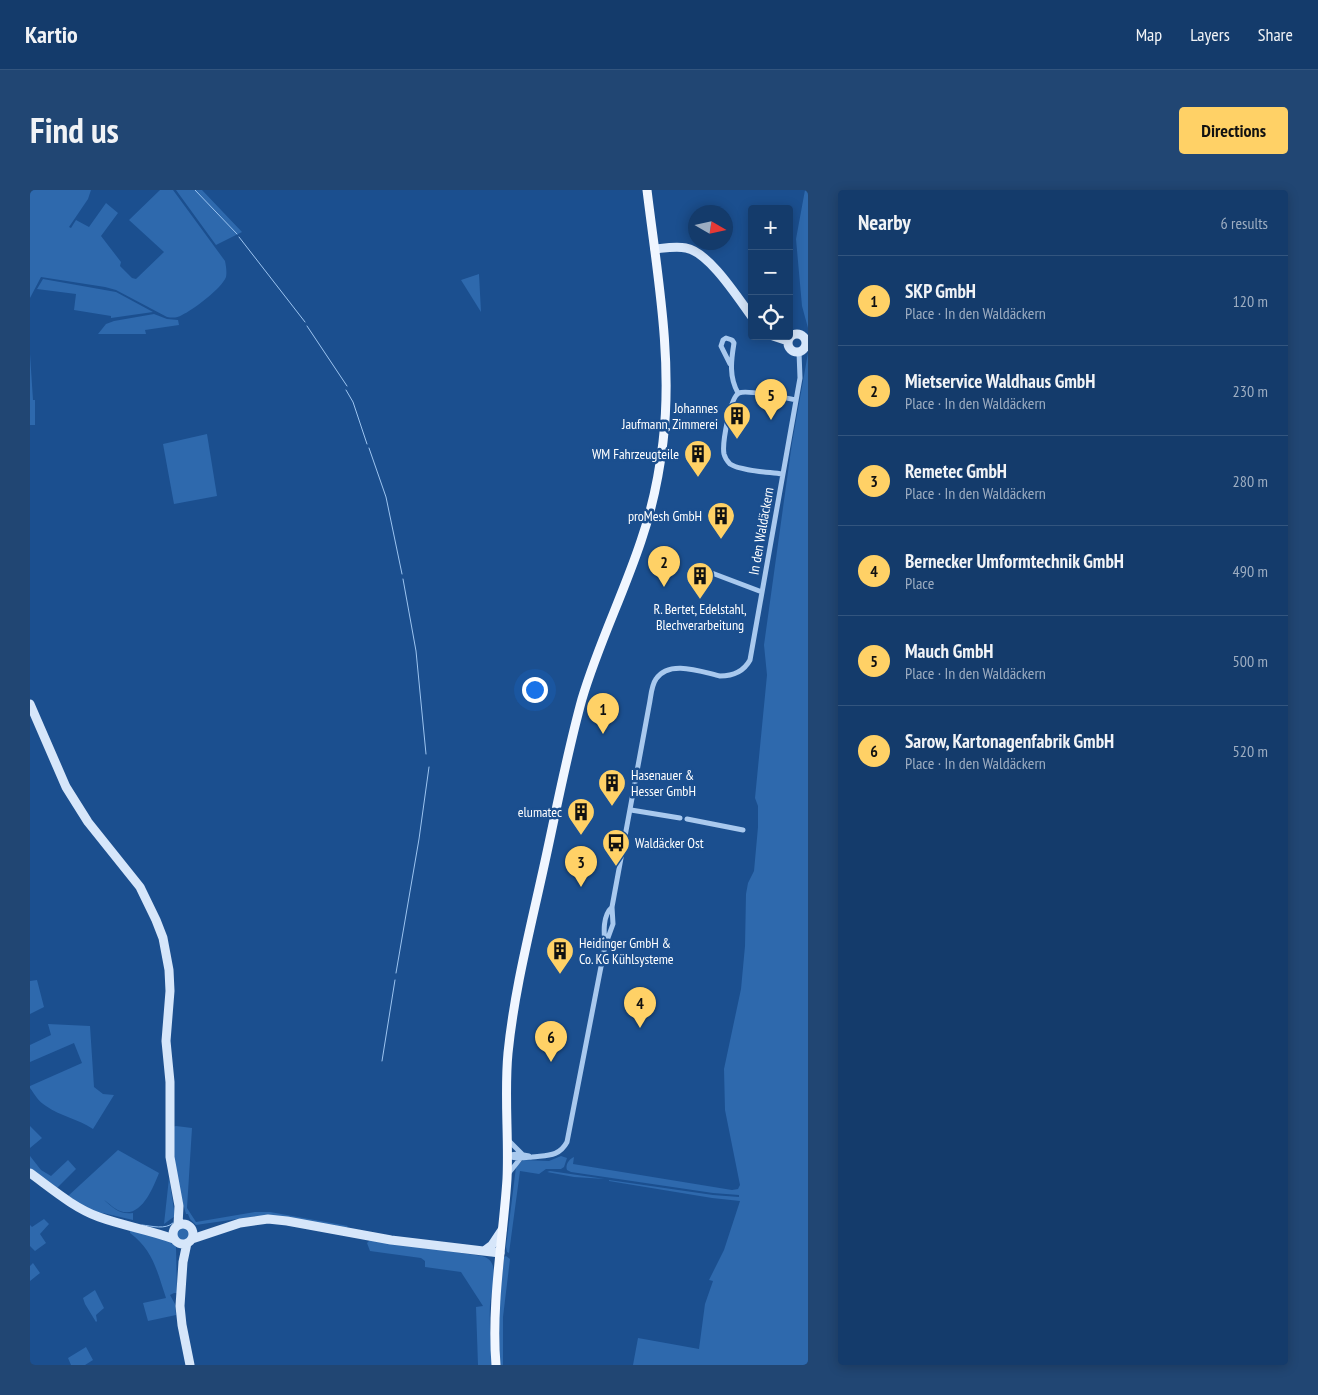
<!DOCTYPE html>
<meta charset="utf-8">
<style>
:root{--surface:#143b6b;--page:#214673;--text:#f1f3f6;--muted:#9dadc1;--line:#33557e;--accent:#ffd166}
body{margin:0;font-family:"PT Sans Narrow",sans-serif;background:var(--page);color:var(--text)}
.controls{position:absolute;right:15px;top:15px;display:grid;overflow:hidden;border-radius:5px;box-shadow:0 2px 12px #0003}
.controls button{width:45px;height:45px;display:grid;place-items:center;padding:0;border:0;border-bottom:1px solid var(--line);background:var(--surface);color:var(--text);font:25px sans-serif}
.compass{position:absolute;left:658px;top:15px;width:45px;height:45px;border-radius:50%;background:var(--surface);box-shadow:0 2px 12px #0003;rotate:99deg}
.you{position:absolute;left:504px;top:499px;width:18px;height:18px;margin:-12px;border:4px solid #fff;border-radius:50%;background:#1a73e8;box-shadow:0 0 0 8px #1a73e833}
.badge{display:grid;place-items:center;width:32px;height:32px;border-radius:50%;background:var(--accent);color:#111;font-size:16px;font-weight:700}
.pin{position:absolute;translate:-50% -41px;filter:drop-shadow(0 1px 2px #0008)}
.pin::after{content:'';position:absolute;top:26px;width:18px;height:15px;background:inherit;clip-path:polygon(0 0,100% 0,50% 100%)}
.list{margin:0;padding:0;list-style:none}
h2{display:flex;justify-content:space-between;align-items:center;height:65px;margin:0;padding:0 20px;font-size:21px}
h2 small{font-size:16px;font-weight:400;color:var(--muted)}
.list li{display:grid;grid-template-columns:32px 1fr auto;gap:15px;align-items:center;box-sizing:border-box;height:90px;padding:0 20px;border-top:1px solid var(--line)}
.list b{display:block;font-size:19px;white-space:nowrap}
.list p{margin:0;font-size:16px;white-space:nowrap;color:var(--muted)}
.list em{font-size:16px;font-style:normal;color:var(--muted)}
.icon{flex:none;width:28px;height:28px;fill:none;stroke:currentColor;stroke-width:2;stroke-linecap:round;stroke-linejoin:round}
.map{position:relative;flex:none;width:778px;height:1175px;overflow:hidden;border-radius:5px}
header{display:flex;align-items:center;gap:30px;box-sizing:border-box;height:70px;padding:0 25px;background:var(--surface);border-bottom:1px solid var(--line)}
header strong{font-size:24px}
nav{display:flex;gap:28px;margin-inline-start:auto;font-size:18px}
.intro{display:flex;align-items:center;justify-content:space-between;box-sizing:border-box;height:120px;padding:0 30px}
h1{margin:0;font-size:35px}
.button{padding:12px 22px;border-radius:5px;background:var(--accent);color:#111;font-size:18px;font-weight:700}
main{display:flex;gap:30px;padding:0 30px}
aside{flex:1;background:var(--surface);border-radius:5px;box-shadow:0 2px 12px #0003}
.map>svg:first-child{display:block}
</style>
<header>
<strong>Kartio</strong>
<nav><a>Map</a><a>Layers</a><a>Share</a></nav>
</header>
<div class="intro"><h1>Find us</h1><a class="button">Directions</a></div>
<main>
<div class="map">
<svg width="778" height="1175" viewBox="0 0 778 1175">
<rect width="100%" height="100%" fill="#1b4f8f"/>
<path fill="#2e69ad" d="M0,0h61l-3,9 -19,28 2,1 5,-8 13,7 17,-24 12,10 -17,23 20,26 -1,4 12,12 4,1 28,-27 -35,-32 31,-30h13l52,71c1,5 2,11 1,16 -4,11 -33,33 -44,38 -5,3 -9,3 -15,2l-51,-27 -11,-3 -64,-10 -11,21z
M146,0h26l40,42 -26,13z
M775,0h3v138l-6,-22 -6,-67z
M449,84l2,38 -20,-32z
M13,89l73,13 37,20 -42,6v-2l-37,-6 2,-16 -39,-5z
M124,124l13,5 11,1 1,5 -34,5 1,4h-48l8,-10 8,-3z
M778,163v1012h-175l5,-27 61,11 6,-45 8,-23 -4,-1 15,-30 16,-49 -28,-3 -103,-17v-1l104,15 26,2v-2l-26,-2 -142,-21 -4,-2c-2,-5 2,-11 7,-13l-1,7 159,26 6,-1 2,-4 -15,-75 -1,-41 17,-80 4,-43 1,-52 2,-11 6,-12 4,-44v-21l-3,-8 12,-123 -3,-30 28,-202z
M0,164l3,46h2v25h-5z
M177,244l10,62 -43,8 -11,-60z
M7,790l7,27 -14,7v-33z
M18,834l42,2 4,61 9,7 11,1 -21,34c-15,-10 -33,-13 -47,-23 -7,-4 -11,-11 -16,-18v-2l52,-23 -8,-20 -44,19v-17l21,-10z
M0,936l12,12 -12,10z
M146,936l16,2 -5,80 9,14 59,-10h15l78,14 -3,3 -72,-13h-16l-61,9 -6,-6 -2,-5h-2l-12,-41 -2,-46z
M88,960l41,23c-6,15 -18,46 -39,38 -6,-2 -11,-8 -16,-11 9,8 16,15 29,13v7l-30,-7 -3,1 -17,-8 -15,-10z
M0,966l11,14 10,6 17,-16 8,9 -19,19 -27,-20z
M531,966l6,2 -3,9 -3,2h-15l-7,5 -19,-3 -11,82 -2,-1 -1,-5 10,-80 7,-7 26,1z
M520,981l55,8 -31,-2 -27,-5z
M139,988l6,38 -11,8z
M14,1029l5,5 -9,10 6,9 -11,8 -5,-5v-21l2,2z
M146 1044a7 7 0 1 1 14 0a7 7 0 1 1-14 0Z
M100,1040l37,9 9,8 1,46h-3l-4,2 5,9 1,11 -28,6 -5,-18 23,-5c-9,-27 -13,-48 -36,-65z
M340,1050l112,16c6,2 9,4 11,10 3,12 -2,27 -3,39 -1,20 1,40 3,60h-15l-2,-58 7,-1 -22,-34 -36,-5v-6l-4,-3 -51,-7 -3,-8z
M476,1066l4,3 -7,58v48h-3l-1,-56 5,-52z
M3,1073l7,10 -10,8v-15z
M65,1100l9,18 -8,7 1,6 -1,1 -11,-18 -2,-6z
M56,1157l7,13 -8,5h-14l-3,-7z"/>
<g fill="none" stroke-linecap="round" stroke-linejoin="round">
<path stroke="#9cc4f0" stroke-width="1" d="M165,0l42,44
M209,47l66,85
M277,136l40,60
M316,200l7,12 14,42
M339,258l17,49 16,77
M373,389l13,72 10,103
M366,783l23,-134 10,-72
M352,871l13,-81
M112,1035c10,1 23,5 31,-2"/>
<path stroke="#a9c9ee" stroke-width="5" d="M700,174l-9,-18 2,-6 3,-2 6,2 2,3c-3,18 -5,34 4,50
M752,284c-13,-2 -41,-3 -52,-10 -3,-3 -5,-6 -6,-10 -2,-10 6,-57 15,-61 8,-4 46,5 57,7
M666,377l66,25
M601,620l49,8
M657,629l56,11
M575,756l8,-22 -1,-17 37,-201c2,-9 2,-20 7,-27 13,-20 46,-7 64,-3 13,0 24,-5 30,-16l50,-282 -1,-26
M479,951l13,13
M480,965l8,-1 11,2
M478,966c9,3 14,2 24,1 15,-2 27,0 35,-15l38,-196c-1,-12 -3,-30 7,-39
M478,984l12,-15"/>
<path stroke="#d6e6fa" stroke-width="9" d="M625,59c10,-1 21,-3 31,-1 23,4 52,50 66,69
M758 153a9 9 0 1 1 18 0a9 9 0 1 1-18 0Z
M743,146l15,5
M0,514l36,83 22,35 52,65 16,33 7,18 6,32 1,21 -4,50 4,41v75l9,49 -1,19
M0,983c22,16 44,35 69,44 25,9 51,13 75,22
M143 1044a10 10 0 1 1 20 0a10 10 0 1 1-20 0Z
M162,1049l48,-16 28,-4 19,2 104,19 109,13
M157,1053l-4,19 -3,44 2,19 8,40
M454,1061l8,-6 10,-15"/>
<path stroke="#f0f6ff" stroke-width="9" d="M466,1175c-5,-63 7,-124 11,-186 2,-42 -3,-84 1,-126 6,-60 21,-119 34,-178 13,-58 24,-118 40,-176 16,-54 41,-104 59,-158 11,-32 18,-65 22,-99 10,-84 -6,-169 -16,-252"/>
</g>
<defs>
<symbol id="building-pin" viewBox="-11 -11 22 30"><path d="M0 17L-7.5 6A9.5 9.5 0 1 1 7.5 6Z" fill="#ffd166" stroke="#1b4f8f"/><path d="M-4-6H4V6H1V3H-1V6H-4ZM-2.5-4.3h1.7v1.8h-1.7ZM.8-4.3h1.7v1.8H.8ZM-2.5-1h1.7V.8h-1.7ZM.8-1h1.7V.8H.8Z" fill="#111"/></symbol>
<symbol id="bus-pin" viewBox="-11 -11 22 30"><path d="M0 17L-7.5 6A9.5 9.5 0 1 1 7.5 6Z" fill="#ffd166" stroke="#1b4f8f"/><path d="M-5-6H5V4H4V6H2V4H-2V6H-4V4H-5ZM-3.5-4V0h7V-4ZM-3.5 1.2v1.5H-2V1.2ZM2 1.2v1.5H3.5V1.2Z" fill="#111"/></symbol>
</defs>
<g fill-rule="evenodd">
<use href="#building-pin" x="691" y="210" width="32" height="43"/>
<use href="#building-pin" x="652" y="248" width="32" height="43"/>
<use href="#building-pin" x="675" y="310" width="32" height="43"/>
<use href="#building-pin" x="654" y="370" width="32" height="43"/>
<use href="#building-pin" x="566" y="577" width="32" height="43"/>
<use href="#building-pin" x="535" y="606" width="32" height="43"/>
<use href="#bus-pin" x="570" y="637" width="32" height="43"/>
<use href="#building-pin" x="514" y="745" width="32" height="43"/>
</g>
<g text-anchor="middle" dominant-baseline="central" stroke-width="5" stroke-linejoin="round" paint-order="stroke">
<g font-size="14" fill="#fff" stroke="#1b4f8f" text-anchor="end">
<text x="688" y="218">Johannes<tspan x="688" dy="16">Jaufmann, Zimmerei</tspan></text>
<text x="649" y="264">WM Fahrzeugteile</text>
<text x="672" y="326">proMesh GmbH</text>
<text x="670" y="419" text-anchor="middle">R. Bertet, Edelstahl,<tspan x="670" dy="16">Blechverarbeitung</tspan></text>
<text x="601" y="585" text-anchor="start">Hasenauer &amp;<tspan x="601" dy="16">Hesser GmbH</tspan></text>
<text x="532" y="622">elumatec</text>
<text x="605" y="653" text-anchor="start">Waldäcker Ost</text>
<text x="549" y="753" text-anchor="start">Heidinger GmbH &amp;<tspan x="549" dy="16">Co. KG Kühlsysteme</tspan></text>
</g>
<g font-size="14" fill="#fff" stroke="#1b4f8f">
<text transform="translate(731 341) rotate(-80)">In den Waldäckern</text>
</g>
</g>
</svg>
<div class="controls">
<button>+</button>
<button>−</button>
<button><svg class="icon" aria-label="locate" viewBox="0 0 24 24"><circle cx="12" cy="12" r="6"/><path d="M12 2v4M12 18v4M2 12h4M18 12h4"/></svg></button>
</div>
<svg class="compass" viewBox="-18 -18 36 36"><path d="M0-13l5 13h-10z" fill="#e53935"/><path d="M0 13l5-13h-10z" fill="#9dadc1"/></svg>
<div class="you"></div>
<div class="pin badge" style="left:573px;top:544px">1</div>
<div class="pin badge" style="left:634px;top:397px">2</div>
<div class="pin badge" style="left:551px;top:697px">3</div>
<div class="pin badge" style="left:610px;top:838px">4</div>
<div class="pin badge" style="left:741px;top:230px">5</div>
<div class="pin badge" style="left:521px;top:872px">6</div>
</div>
<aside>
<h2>Nearby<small>6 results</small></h2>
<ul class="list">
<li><span class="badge">1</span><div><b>SKP GmbH</b><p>Place · In den Waldäckern</p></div><em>120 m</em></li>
<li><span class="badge">2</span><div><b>Mietservice Waldhaus GmbH</b><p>Place · In den Waldäckern</p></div><em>230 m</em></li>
<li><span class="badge">3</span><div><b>Remetec GmbH</b><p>Place · In den Waldäckern</p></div><em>280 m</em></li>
<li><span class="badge">4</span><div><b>Bernecker Umformtechnik GmbH</b><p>Place</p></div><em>490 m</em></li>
<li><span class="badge">5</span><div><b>Mauch GmbH</b><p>Place · In den Waldäckern</p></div><em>500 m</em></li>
<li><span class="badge">6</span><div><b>Sarow, Kartonagenfabrik GmbH</b><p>Place · In den Waldäckern</p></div><em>520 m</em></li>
</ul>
</aside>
</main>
